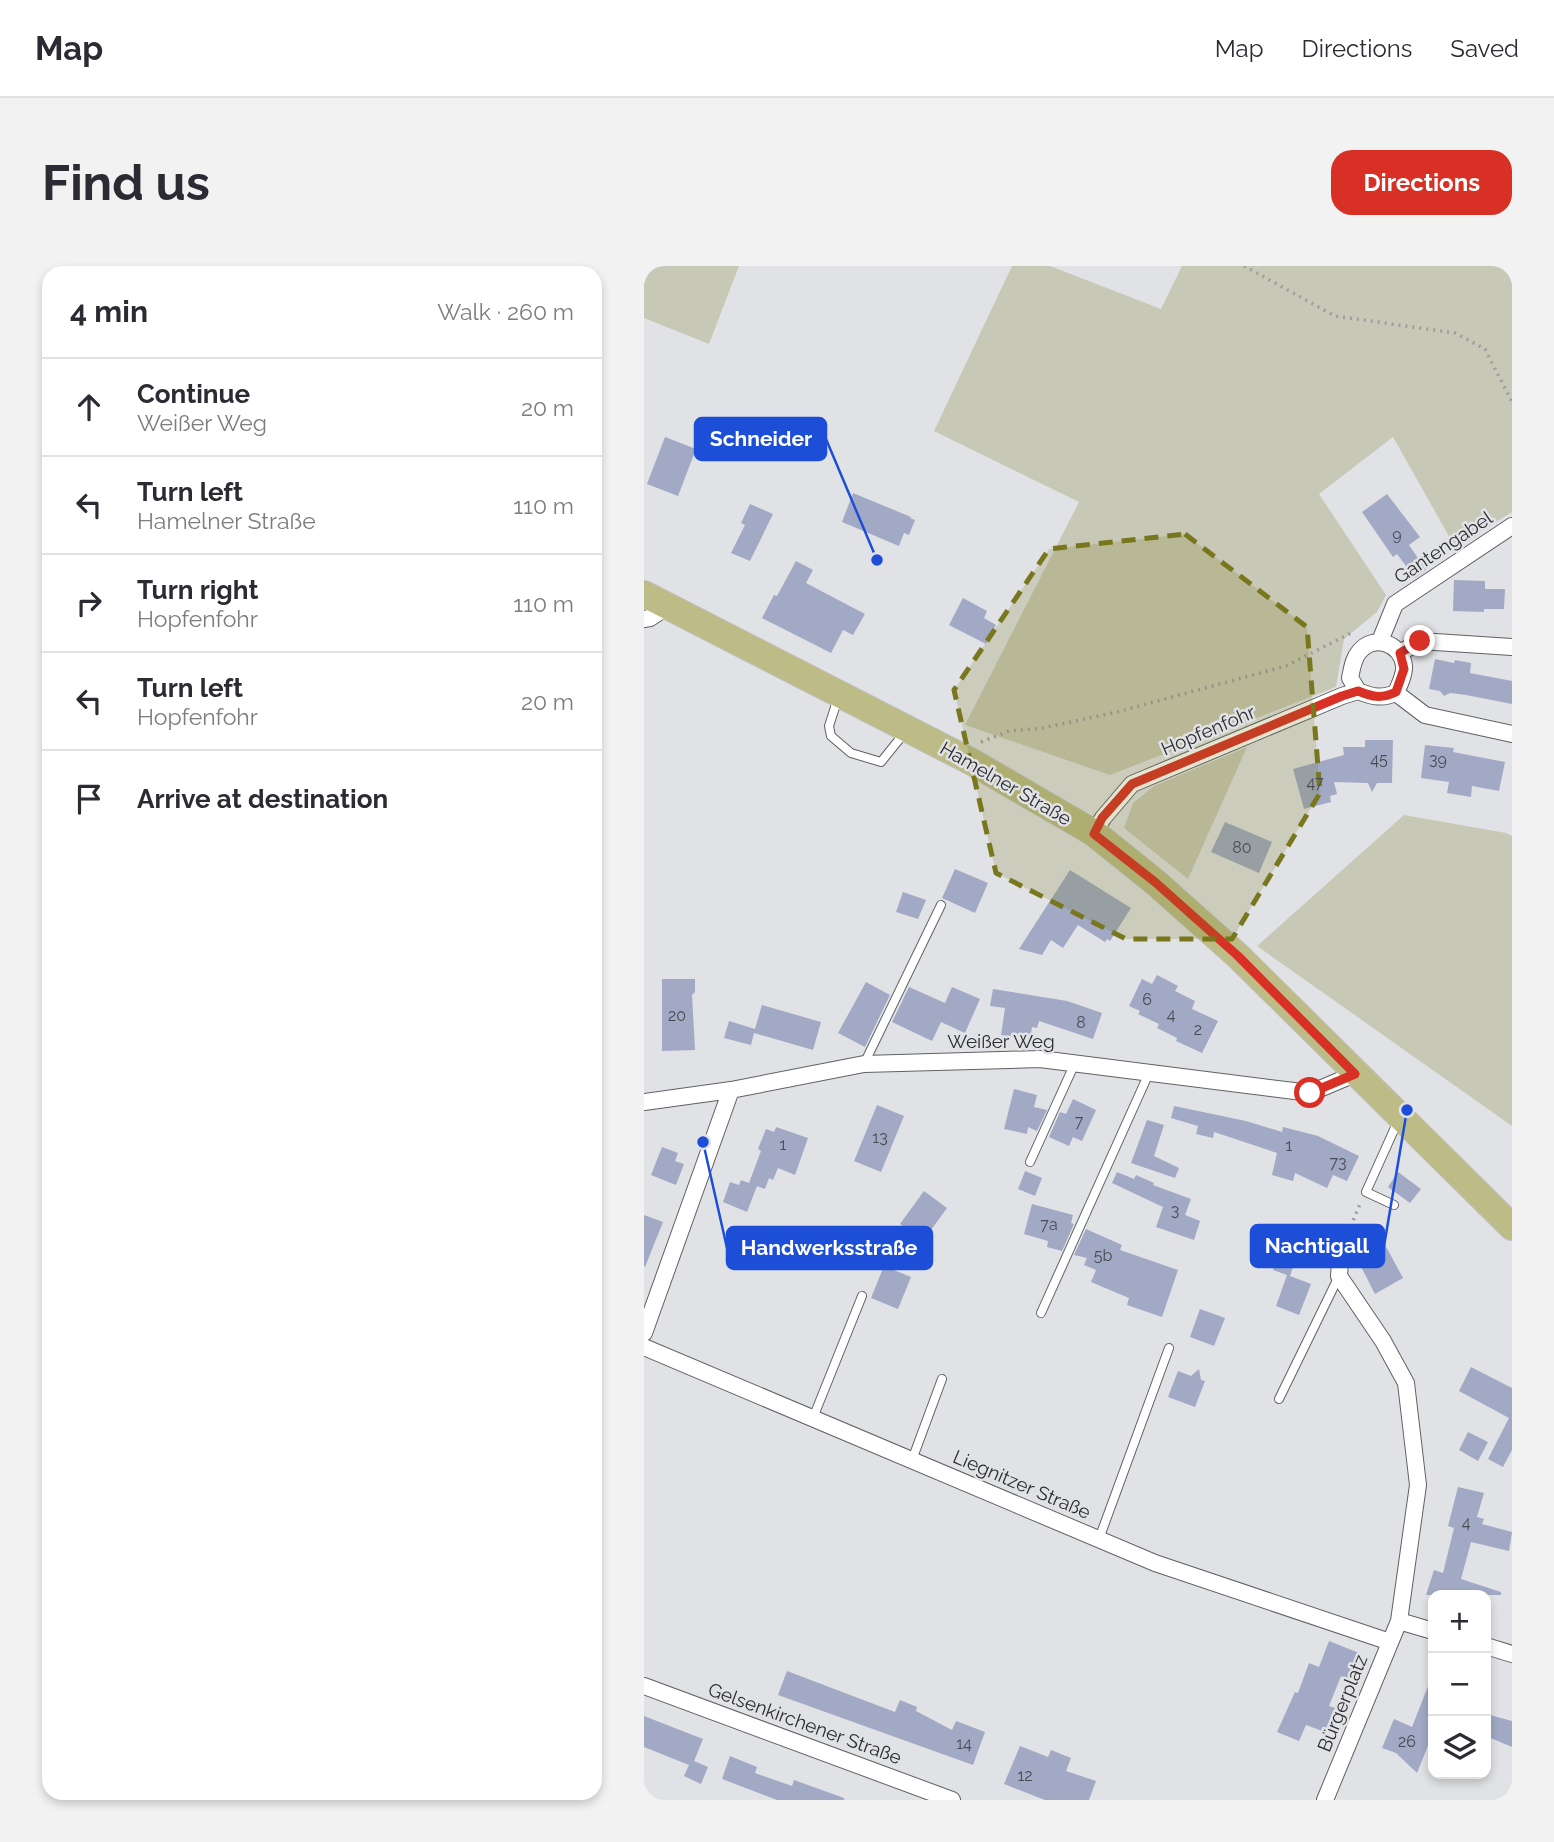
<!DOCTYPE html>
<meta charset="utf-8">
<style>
:root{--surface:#fff;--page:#f2f2f3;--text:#2b2b33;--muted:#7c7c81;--line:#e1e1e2;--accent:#d93025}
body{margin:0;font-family:Raleway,sans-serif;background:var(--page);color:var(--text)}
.controls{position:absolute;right:21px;bottom:21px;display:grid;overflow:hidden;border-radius:14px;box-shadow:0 4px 10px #0003}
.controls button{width:63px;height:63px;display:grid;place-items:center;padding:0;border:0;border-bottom:2px solid var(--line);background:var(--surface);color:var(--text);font:35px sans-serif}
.stop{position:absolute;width:21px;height:21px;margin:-16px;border:5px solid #d93025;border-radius:50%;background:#fff}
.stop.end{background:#d93025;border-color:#fff;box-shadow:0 2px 7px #0008}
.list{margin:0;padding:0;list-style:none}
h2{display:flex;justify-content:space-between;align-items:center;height:91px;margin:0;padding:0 28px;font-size:30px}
h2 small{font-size:23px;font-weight:400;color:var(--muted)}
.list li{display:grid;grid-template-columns:46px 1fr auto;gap:21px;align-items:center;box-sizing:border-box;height:98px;padding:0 28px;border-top:2px solid var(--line)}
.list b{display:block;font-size:26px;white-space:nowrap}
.list p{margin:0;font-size:23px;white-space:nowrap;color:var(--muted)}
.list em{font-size:23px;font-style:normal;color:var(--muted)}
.icon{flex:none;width:38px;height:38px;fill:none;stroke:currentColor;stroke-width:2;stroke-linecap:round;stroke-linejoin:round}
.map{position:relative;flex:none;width:868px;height:1534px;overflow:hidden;border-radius:21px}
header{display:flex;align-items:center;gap:42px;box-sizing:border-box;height:98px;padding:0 35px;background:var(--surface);border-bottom:2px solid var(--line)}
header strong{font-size:33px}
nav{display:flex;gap:38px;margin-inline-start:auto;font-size:24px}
.intro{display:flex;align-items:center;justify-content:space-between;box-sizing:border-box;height:168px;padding:0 42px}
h1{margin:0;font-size:49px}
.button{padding:18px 32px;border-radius:21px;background:var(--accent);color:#fff;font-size:24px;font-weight:700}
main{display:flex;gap:42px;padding:0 42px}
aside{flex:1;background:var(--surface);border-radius:21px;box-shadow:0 4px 10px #0003}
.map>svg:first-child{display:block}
</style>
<header>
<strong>Map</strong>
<nav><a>Map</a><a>Directions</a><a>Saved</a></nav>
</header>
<div class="intro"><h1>Find us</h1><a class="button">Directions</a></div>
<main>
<aside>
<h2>4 min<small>Walk · 260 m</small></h2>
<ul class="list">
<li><svg class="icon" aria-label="ahead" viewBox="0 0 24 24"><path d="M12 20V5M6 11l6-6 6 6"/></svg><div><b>Continue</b><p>Weißer Weg</p></div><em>20 m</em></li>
<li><svg class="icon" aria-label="left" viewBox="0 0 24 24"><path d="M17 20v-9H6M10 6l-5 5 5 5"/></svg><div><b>Turn left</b><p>Hamelner Straße</p></div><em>110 m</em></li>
<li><svg class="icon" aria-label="right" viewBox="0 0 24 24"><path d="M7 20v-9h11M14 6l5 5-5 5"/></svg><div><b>Turn right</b><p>Hopfenfohr</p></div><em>110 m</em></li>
<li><svg class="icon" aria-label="left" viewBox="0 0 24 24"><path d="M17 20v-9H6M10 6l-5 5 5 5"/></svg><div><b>Turn left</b><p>Hopfenfohr</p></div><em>20 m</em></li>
<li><svg class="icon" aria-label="arrive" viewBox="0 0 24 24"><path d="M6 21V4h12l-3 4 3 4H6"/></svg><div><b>Arrive at destination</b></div></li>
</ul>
</aside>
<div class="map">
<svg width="868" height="1534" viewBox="0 0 868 1534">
<rect width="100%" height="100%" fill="#e1e2e5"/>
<path fill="#c8c8b6" d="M0,0h95l-30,78 -65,-26z
M368,0h38l111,43 21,-43h330v246l-57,35 -62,-110 -74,57 67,101 -9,17 -33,27 -8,48 -226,88 -145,-50 114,-223 -145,-71z
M603,481l-59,132 -64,-51 9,-25 21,-17z
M760,549l102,18 6,3v290l-255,-180z"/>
<path fill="#a1a9c5" d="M21,171l31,12 -18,47 -31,-12z
M209,227l58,24 -1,1 5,2 -6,15 -5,-2 -5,13 -57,-24z
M743,228l33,43 -11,8 17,25 -11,8 -18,-24 -4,3 -31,-45z
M106,238l23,10 -23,47 -19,-8 14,-28 -4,-2z
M152,295l17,9 -7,13 59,31 -12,21 -10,-5 -12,23 -69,-35 12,-23 3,1z
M810,314l31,1v8h20l-1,20h-20v3l-31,-1z
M319,332l24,13 -3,7 12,7 -10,19 -37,-19z
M791,393l19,4 1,-3 16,3 -1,10 42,8v23l-46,-9 -16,-2 -6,3 -4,-5 -11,-2z
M721,474h28l-1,43h-15l-5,9 -4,-9 -34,-1 3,12 -7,2 1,6 -27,7 -11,-40 51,-14 -1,-8h22z
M781,479l29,3 -1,4 52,10 -6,29 -27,-5 -1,11 -24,-4 2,-11 -28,-4z
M581,556l47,20 -13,31 -48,-21z
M311,603l33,14 -13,30 -33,-15z
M426,604l61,38 -21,33 -3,-2 -2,3 -27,-17 -15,23 -12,-8 -9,15 -23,-6z
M259,626l23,8 -8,19 -22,-7z
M513,709l21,11 -3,5 20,10 -3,8 26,12 -16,32 -26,-12 1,-3 -20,-10 2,-4 -21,-10 2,-3 -11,-5 13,-27 10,5z
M18,713h33v13l-3,3 3,55 -33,1z
M222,716l24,13 -25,52 -27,-14z
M265,721l36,16 7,-16 28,12 -15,34 -24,-11 -9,19 -40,-19z
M349,723l74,12 35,12 -9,26 -54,-18 -2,7 -5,-1 -2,12 -29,-4 4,-27 -15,-2z
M118,739l59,17 -8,28 -59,-17 -3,12 -27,-7 5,-17 26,8z
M370,823l23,6 -3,12 13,3 -10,21 -9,-4 -1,7 -23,-5z
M429,833l23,11 -14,31 -9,-4 -4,9 -20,-9 11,-25 6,2z
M233,839l27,11 -23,56 -27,-11z
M530,840l72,15 36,11 1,-5 35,9 41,20 -12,25 -14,-6 -6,13 -32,-15 -2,8 -21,-6 5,-22 -63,-21 -1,6 -17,-4 2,-8 -27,-8z
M503,854l17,5 -10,31 25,12 -4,10 -44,-15z
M132,861l32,11 -13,37 -17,-7 -5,12 -4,-2 -4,11 -16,-6 12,-32 -3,-2 8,-20 8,3z
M18,881l16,6 -3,8 9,3 -8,21 -25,-10z
M381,905l17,7 -7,18 -17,-7z
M473,906l17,7 2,-4 18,8 -1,2 38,14 -6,16 15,6 -6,19 -38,-13 7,-20 -51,-24z
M754,906l23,17 -11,14 -22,-16z
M97,914l16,6 -10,26 -24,-10 7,-20 9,3z
M280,925l23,17 -24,33 -23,-17z
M388,938l41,11 -2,8 3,1 -12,27 -15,-4 1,-6 -24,-7z
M0,949l19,7 -18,45 -1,-1z
M442,963l36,16 -2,5 58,20 -16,47 -35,-12 2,-7 -38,-16 5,-12 -12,-5 3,-7 -13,-3z
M739,975l20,37 -28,16 -19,-37z
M635,989l16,6 -5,15 21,8 -12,31 -23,-9 11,-31 -14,-5z
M240,1000l27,11 -13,32 -27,-11z
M556,1043l25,9 -11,28 -24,-9z
M827,1101l41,21v62l-9,17 -15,-8 21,-41 -50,-27z
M555,1103l2,11 4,1 -10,26 -27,-10 10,-26 13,5z
M824,1166l20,10 -10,19 -19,-11z
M814,1221l26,6 -7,24 7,2 -2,5 30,8 -3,19 -38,-9 -10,37 40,13v3h-75l8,-25 9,3 11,-45 -6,-2z
M685,1375l30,12 -11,26 -7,-3 -12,30 6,2 -10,24 -19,-7 -7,16 -22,-9 18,-40 3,1 11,-30 10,4z
M143,1405l108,41 5,-12 17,7 -1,4 36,19 4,-9 29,11 -12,33 -195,-70z
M788,1410l1,57 -16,40 -21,-20 -14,-5 12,-29 18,8z
M842,1448l26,7v26l-26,-11z
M0,1450l59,23 -9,22 14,6 -7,17 -17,-8 5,-11 -45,-18z
M376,1480l28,11 3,-7 20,8 -5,13 30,10 -7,19h-44l-41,-16z
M86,1490l27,11 -2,6 37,13 2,-6 50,18v2h-67l-55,-21z"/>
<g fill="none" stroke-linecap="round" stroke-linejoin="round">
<defs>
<path id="service" d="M194,432l-9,28 2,10 20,17 30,9 25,-31
M220,798l77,-159
M386,896l45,-99
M750,939l-28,-13 32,-71
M397,1047l108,-240
M635,1133l60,-123
M169,1152l49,-122
M268,1194l30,-81
M455,1273l70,-191"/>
<path id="minor" d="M0,353l6,-1 18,-12
M736,375l15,-37 117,-78
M756,387l20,-12 92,6
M752,427l29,22 87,19
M450,567l9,-15 29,-34 210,-88 16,-5c15,6 23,8 38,2 3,-8 9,-18 8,-27 -2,-22 -30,-33 -45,-14 -6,7 -7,17 -9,26l8,13
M0,836l87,-12 133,-26 176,-5 270,34 45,-19
M0,1067l87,-243
M0,1081l511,216 235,79
M755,1355l34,10
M842,1380l26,8
M0,1420l308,114
M681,1534l74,-179 19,-136 -12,-102 -23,-42 -44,-65 2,-29"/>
<path id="primary" d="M0,328l328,168 122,71 61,49 83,74 274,271"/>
</defs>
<use href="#service" stroke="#606164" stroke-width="10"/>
<use href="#minor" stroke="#606164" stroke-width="18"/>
<use href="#primary" stroke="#c0c0c1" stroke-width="28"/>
<path stroke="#9d9da0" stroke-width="3.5" stroke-dasharray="2 5" stroke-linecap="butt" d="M600,0l91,50 120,17 30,16 27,53
M337,476l28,-11 34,-3 74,-16 169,-46 65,-33
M704,967l12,-29"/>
<use href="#service" stroke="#fff" stroke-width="8"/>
<use href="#minor" stroke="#fff" stroke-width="16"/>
<use href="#primary" stroke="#bdbc86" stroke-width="26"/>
</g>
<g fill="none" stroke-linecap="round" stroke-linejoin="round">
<path stroke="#d93025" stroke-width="9" d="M666,827l45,-19 -117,-118 -83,-74 -61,-48 8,-16 30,-34 210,-88 16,-5c15,6 23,8 38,1l8,-23 -4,-16 20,-12"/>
</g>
<path fill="#78771e" fill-opacity="0.2" stroke="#78771e" stroke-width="5" stroke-dasharray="14 9" stroke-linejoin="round" d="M541,268l122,93 13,166 -88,146h-106l-130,-66 -42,-183 95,-141z"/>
<g text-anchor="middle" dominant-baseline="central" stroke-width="5" stroke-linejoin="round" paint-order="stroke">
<g font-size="16" fill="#4a4c54">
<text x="753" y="268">9</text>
<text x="735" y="493">45</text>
<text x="794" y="493">39</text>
<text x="671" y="516">47</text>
<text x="598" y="581">80</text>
<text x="503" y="733">6</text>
<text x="527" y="748">4</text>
<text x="33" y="749">20</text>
<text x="437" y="756">8</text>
<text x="554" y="763">2</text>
<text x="435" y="855">7</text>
<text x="236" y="871">13</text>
<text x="139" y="878">1</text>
<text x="645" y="879">1</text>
<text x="694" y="896">73</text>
<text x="531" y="944">3</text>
<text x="405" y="958">7a</text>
<text x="459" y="989">5b</text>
<text x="822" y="1256">4</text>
<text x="763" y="1475">26</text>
<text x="320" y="1477">14</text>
<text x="381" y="1509">12</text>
</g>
<g font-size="19" fill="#2d2d2f" stroke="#e1e2e5">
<text transform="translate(799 281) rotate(-34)">Gantengabel</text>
<text transform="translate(564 464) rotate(-23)">Hopfenfohr</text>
<text transform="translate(362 517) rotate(30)">Hamelner Straße</text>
<text x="357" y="775">Weißer Weg</text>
<text transform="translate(378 1218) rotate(23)">Liegnitzer Straße</text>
<text transform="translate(698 1437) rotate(-68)">Bürgerplatz</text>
<text transform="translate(161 1457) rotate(20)">Gelsenkirchener Straße</text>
</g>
</g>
<path fill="none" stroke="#1d4ed8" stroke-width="2.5" d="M233 294L182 173M763 844L740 980M59 876L83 982"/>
<g fill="#1d4ed8" stroke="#e1e2e5" stroke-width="2.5">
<circle cx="233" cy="294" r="7"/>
<circle cx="763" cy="844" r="7"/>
<circle cx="59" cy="876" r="7"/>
</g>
<g fill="#1d4ed8" stroke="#1d4ed8" stroke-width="2.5">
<rect x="51" y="152" width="131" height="42" rx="7"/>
<rect x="607" y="959" width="133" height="42" rx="7"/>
<rect x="83" y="961" width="205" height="42" rx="7"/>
</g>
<g font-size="21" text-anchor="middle" font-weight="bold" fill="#fff">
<text x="117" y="180">Schneider</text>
<text x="673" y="987">Nachtigall</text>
<text x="185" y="989">Handwerksstraße</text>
</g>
</svg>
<div class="controls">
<button>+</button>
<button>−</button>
<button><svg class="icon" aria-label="layers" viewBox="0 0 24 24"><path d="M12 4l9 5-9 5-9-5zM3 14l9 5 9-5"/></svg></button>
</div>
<div class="stop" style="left:666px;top:827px"></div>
<div class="stop end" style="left:776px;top:375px"></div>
</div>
</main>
